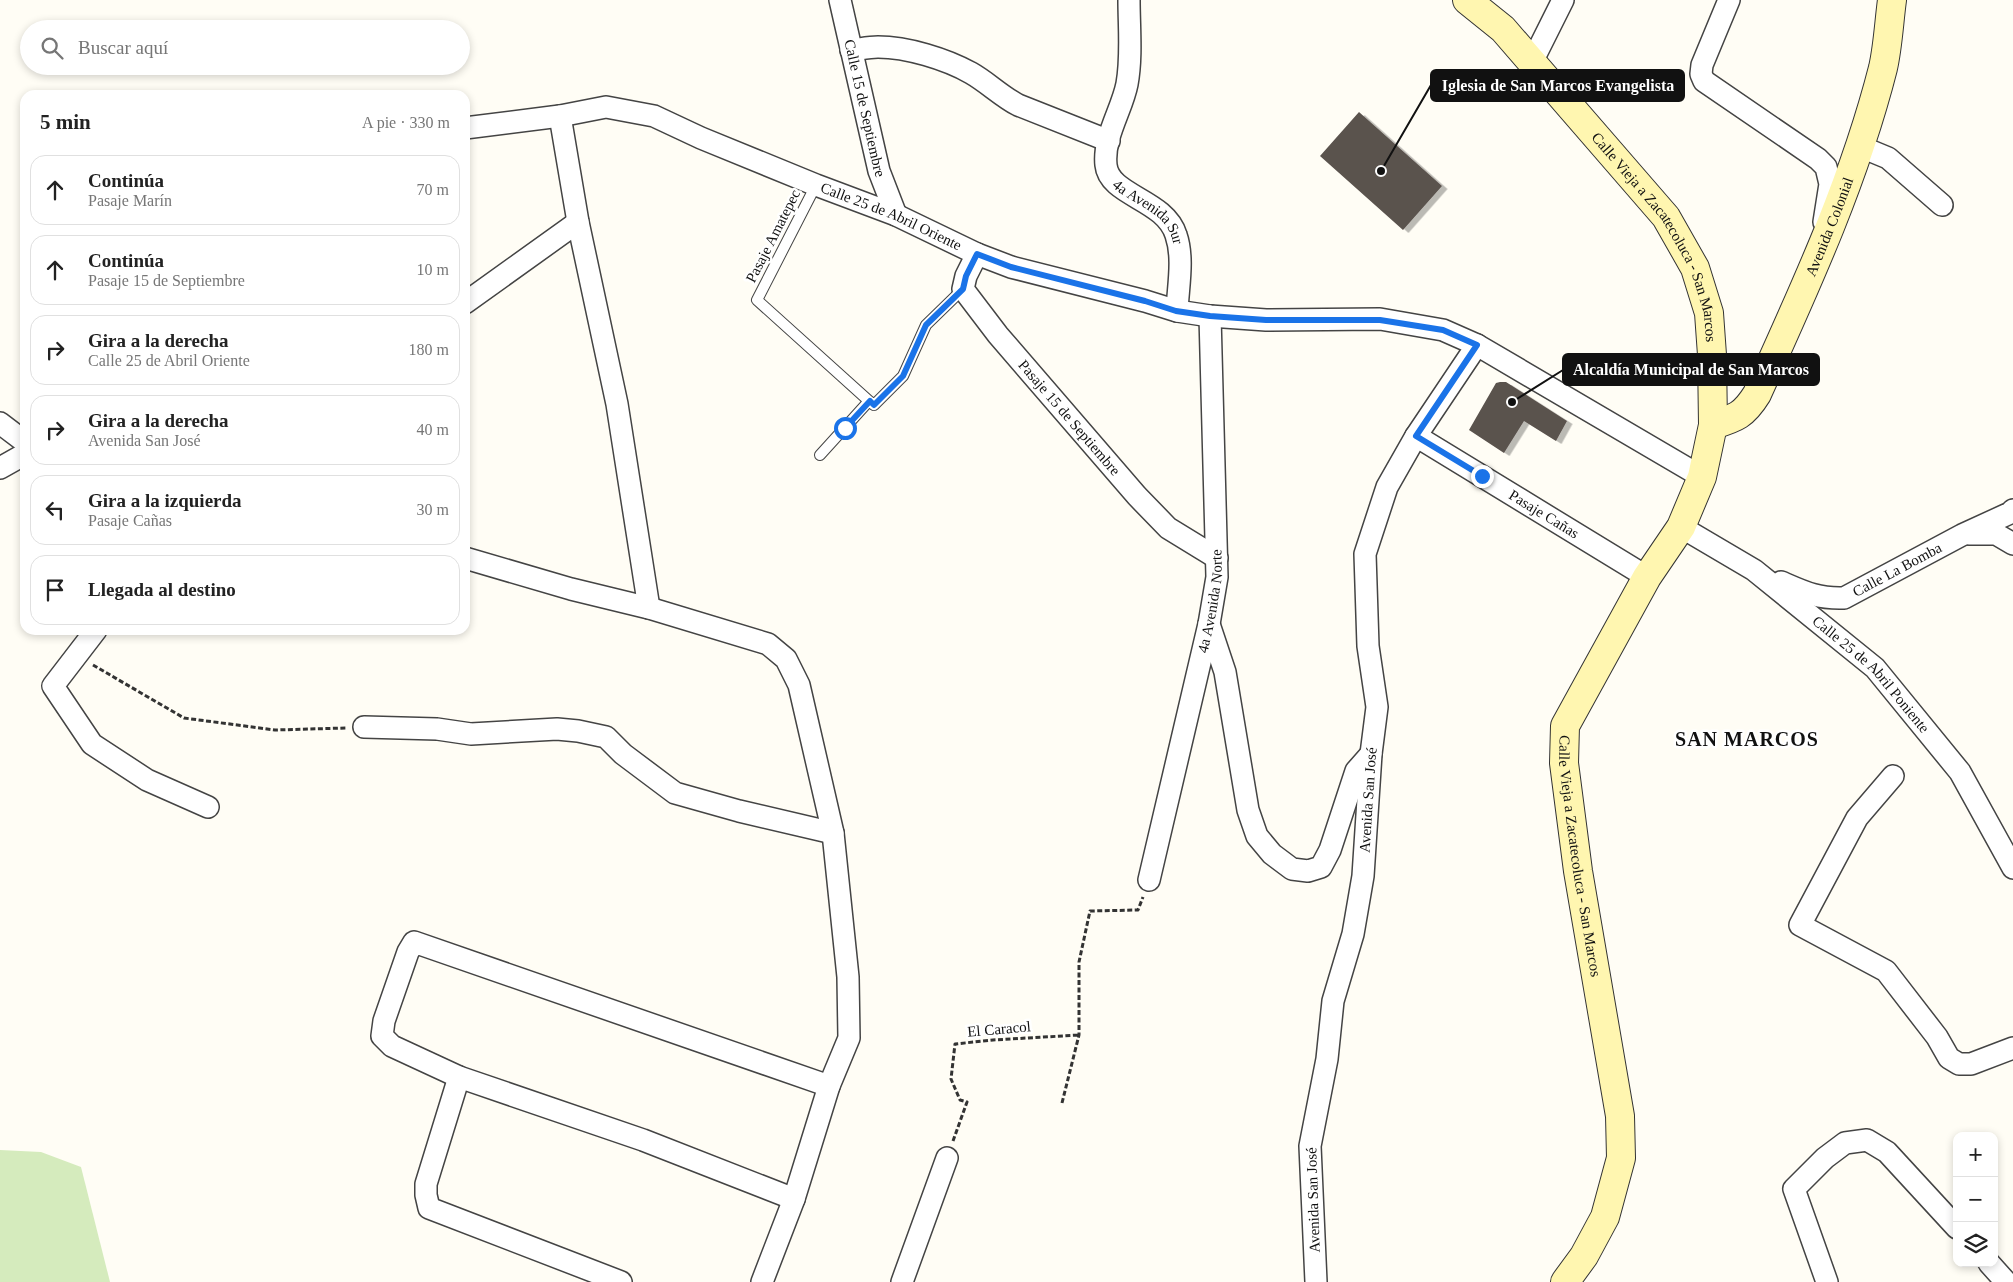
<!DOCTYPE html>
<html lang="es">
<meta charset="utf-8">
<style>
:root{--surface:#fff;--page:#f2f2f2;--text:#222;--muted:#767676;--line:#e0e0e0}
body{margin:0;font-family:Georgia,serif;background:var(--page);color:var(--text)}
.controls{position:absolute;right:15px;bottom:15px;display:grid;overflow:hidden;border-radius:10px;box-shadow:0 2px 8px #0003}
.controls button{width:45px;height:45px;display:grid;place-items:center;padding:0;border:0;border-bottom:1px solid var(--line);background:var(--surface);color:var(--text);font:25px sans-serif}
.stop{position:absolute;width:15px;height:15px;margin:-11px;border:4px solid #1a73e8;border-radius:50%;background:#fff}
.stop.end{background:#1a73e8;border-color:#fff;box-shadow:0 1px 5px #0008}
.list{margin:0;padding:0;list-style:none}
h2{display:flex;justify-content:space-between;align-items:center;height:65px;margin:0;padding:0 20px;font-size:21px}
h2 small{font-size:16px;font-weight:400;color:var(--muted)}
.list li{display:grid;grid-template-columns:32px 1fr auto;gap:15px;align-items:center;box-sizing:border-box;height:70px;margin:0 10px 10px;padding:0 10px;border:1px solid var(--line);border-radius:15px}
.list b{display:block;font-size:19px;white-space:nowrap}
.list p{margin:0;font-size:16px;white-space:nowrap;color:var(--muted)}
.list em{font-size:16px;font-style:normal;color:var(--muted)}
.icon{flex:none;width:28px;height:28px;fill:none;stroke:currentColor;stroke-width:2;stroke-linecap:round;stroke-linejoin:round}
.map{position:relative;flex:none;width:2013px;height:1282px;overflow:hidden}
.search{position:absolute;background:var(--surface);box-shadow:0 2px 8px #0003;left:20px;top:20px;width:450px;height:55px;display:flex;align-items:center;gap:12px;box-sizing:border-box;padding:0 18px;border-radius:28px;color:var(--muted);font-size:19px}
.panel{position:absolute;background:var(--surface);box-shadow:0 2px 8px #0003;left:20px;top:90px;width:450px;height:545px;border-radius:15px}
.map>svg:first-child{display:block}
</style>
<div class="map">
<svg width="2013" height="1282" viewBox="0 0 2013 1282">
<defs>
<filter id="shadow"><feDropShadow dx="5.5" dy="3" stdDeviation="0" flood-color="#0004"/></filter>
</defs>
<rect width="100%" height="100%" fill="#fffdf5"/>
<path fill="#d5ebbd" d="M0,1150l41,2 40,15 29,115h-110z"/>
<path fill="#5a524d" filter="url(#shadow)" d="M1359,112l83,74 -39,44 -83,-74z
M1500,382h6l61,39 -11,20 -32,-20 -20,32 -35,-23 27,-47z"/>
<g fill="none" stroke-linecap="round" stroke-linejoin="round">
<defs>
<path id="lane" d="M816,185l-59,115 112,101
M820,455l49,-54 5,4 29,-29 23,-51 37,-36"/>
<g id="street">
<path id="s1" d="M840,0l39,171 17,44"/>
<path id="s2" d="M1129,0c0,27 3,57 -2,84 -5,26 -24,53 -21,81 3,31 59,34 70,70 8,23 2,52 1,76"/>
<path d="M1729,0l-27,65 -1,9 3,7 114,78 8,8 4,17 -6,38"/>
<path d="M851,50c9,-1 18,-3 27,-3 29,0 68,12 93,26 16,9 30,23 47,32l91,36"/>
<path d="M1532,62l31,-62"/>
<path d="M560,116l18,106 39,182 32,204"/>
<path id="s3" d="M465,128l95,-12 46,-9 48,9 47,22 115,47 80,30 81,39 34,13 134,34 32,10 33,5 56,4 114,-1 63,11 34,15 225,132"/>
<path d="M1859,146l29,12 54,47"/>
<path id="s4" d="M977,254l-11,22 -3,13 35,46 139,161 31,32 49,30"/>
<path d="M465,303l113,-81"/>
<path d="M0,423l25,19"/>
<path id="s5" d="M1416,436l231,141"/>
<path d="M0,468l25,-14"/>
<path id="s6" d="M1681,527l73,43 121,98 85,104 53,96"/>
<path d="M1969,534h27l17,10"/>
<path d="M465,558l106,31 78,19 119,36 18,15 13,26 34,148 15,144 1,61 -20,48 -35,113 -32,83"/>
<path id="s7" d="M1781,582c23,10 37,17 63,16l118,-63 48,-22 3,-3"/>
<path d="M1209,624l16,48 23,138 9,26 15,18 20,15 16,2 13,-4 9,-17 26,-79 15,-17"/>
<path d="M96,630l-43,56 39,58 55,36 61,27"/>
<path d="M364,727l73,2 34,5 86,-5 21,2 28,6 17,17 52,39 64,18 94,22"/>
<path d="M1893,776l-36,42 -57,107 86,46 51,66 12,21 10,6h12l42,-16"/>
<path id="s8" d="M1149,880l60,-256 8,-47 -7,-261"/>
<path d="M459,1077l-33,107v11l3,13 192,74"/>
<path d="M794,1199l-151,-59 -184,-63 -67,-31 -10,-10 2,-15 24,-69 6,-10 415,144"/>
<path d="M1989,1263l17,19"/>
<path d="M902,1282l45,-124"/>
<path id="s9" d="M1316,1282l-6,-136 17,-87 6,-58 20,-67 10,-58 8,-122 6,-47 -9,-61 -3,-92 22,-67 29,-51 61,-91"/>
<path d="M1827,1282l-33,-93 31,-31 20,-15 22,-3 20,12 70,76"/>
</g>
<g id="secondary">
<path id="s10" d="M1467,0l36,29 163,188 29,51 14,45 3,42 1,70 -11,52 -21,50 -34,50 -82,149 -1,37 14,108 42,245 1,42 -16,59 -21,39 -19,26"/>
<path id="s11" d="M1713,425c23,-7 31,-10 44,-31 48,-106 97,-212 126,-326 5,-22 6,-46 9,-68"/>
</g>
</defs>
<use href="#lane" stroke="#444" stroke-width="12"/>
<use href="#street" stroke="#444" stroke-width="24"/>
<use href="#secondary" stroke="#333" stroke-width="30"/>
<path stroke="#333" stroke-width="3" stroke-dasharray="5 2.5" stroke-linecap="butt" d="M93,665l91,53 91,12 71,-2
M1062,1103l17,-68v-73l11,-51 48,-1 5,-13
M953,1141l14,-39 -7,-2 -9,-21 4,-35 38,-4 86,-5"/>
<use href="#lane" stroke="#fff" stroke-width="10"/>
<use href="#street" stroke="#fff" stroke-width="21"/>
<use href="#secondary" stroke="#fff6b0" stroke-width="28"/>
</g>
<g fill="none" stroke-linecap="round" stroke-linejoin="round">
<path stroke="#1a73e8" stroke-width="6" d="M845,428l25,-27 4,4 29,-29 23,-51 37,-36 3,-13 11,-22 34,13 134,34 31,10 34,5 56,4h114l63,10 34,15 -61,91 66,40"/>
</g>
<g text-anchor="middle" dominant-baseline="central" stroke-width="5" stroke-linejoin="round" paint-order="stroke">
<g font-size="15" fill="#111" stroke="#fff">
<text stroke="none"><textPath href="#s1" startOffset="111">Calle 15 de Septiembre</textPath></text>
<text stroke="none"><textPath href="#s2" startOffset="234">4a Avenida Sur</textPath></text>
<text stroke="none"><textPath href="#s3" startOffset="449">Calle 25 de Abril Oriente</textPath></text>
<text stroke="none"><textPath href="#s11" startOffset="238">Avenida Colonial</textPath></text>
<text transform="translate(773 236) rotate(-63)">Pasaje Amatepec</text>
<text stroke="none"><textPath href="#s10" startOffset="308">Calle Vieja a Zacatecoluca - San Marcos</textPath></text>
<text stroke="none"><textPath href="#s4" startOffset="205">Pasaje 15 de Septiembre</textPath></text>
<text stroke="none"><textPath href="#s5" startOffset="150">Pasaje Cañas</textPath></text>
<text stroke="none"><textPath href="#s7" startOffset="126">Calle La Bomba</textPath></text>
<text stroke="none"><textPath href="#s8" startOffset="286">4a Avenida Norte</textPath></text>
<text stroke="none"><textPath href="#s6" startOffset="242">Calle 25 de Abril Poniente</textPath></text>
<text stroke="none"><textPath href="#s9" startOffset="488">Avenida San José</textPath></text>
<text stroke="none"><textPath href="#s10" startOffset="982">Calle Vieja a Zacatecoluca - San Marcos</textPath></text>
<text transform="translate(999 1029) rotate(-5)">El Caracol</text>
<text transform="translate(1313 1200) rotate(-92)">Avenida San José</text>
</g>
<g font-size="20" font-weight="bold" letter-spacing="1" fill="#111" stroke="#fff">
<text x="1747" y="739">SAN MARCOS</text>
</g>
</g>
<path fill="none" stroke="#111" stroke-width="2" d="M1381 171L1431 85M1512 402L1563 370"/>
<g fill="#111" stroke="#fff" stroke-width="2">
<circle cx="1381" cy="171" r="5"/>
<circle cx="1512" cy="402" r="5"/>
</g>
<g fill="#111" stroke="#111" stroke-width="2">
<rect x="1431" y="70" width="253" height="31" rx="5"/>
<rect x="1563" y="354" width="256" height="31" rx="5"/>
</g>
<g font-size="16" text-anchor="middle" font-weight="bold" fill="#fff">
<text x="1558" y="91">Iglesia de San Marcos Evangelista</text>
<text x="1691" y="375">Alcaldía Municipal de San Marcos</text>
</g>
</svg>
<div class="controls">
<button>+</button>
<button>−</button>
<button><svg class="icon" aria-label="layers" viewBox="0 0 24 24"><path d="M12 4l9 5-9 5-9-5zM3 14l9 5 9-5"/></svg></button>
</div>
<div class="stop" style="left:845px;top:428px"></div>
<div class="stop end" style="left:1482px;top:476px"></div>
<div class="search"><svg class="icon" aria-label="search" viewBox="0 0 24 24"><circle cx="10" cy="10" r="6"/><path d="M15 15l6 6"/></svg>Buscar aquí</div>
<section class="panel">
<h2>5 min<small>A pie · 330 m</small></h2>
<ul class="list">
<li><svg class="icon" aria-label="ahead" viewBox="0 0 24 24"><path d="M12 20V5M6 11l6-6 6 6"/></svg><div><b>Continúa</b><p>Pasaje Marín</p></div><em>70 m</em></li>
<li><svg class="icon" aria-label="ahead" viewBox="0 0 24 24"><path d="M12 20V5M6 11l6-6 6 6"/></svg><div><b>Continúa</b><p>Pasaje 15 de Septiembre</p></div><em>10 m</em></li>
<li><svg class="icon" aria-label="right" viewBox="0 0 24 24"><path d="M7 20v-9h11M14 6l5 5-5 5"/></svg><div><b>Gira a la derecha</b><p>Calle 25 de Abril Oriente</p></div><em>180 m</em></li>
<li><svg class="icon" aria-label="right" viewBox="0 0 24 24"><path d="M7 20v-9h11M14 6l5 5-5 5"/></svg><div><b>Gira a la derecha</b><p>Avenida San José</p></div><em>40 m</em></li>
<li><svg class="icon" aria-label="left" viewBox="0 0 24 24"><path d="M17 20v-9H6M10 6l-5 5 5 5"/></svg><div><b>Gira a la izquierda</b><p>Pasaje Cañas</p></div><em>30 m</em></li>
<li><svg class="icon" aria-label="arrive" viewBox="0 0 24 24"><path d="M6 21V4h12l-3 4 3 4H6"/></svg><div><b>Llegada al destino</b></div></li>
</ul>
</section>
</div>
